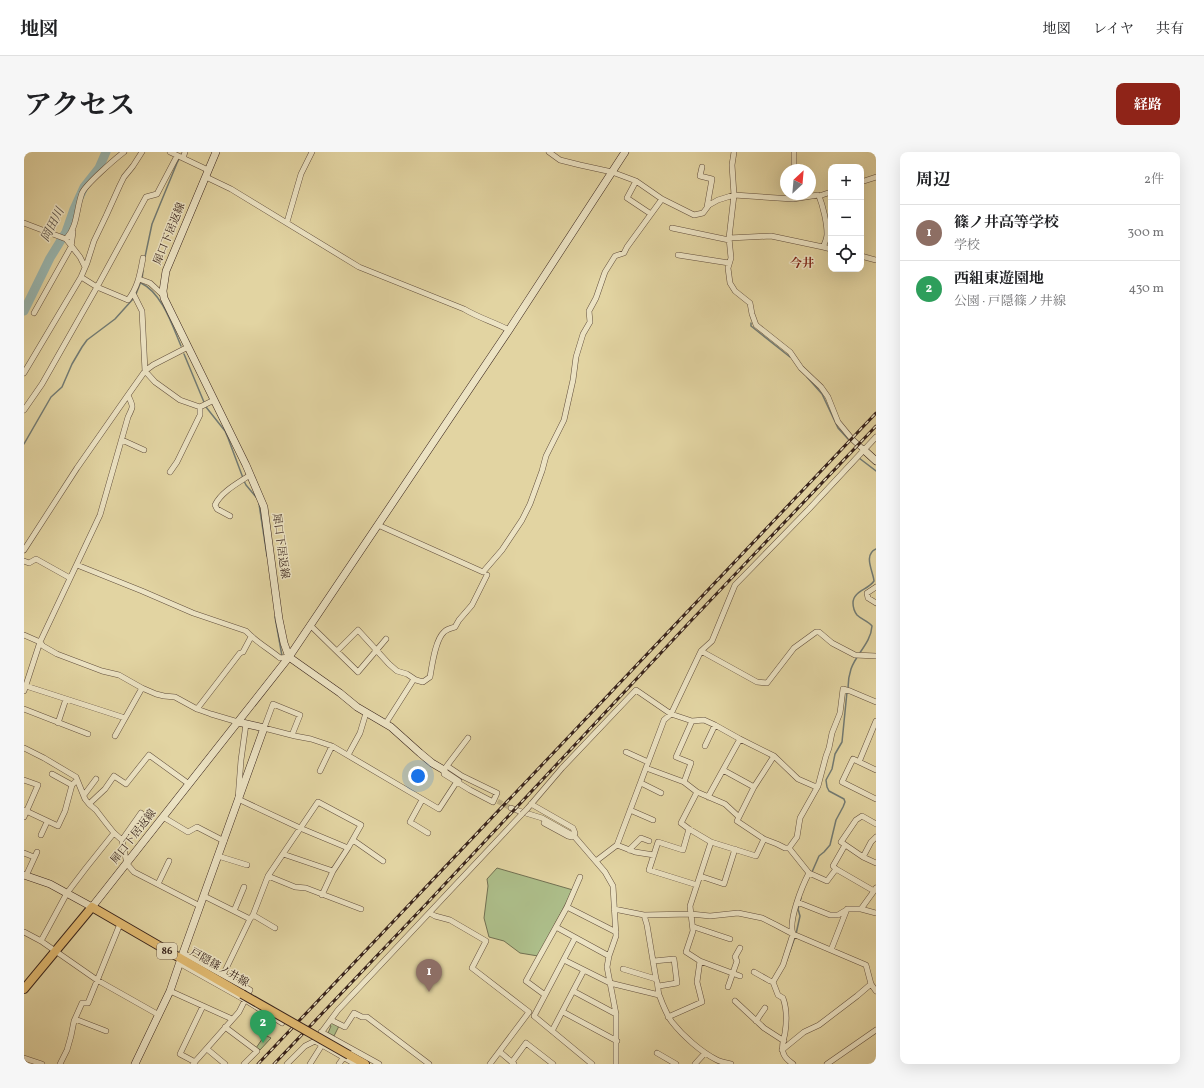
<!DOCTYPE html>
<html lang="ja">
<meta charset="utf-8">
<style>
:root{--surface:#fff;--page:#f6f6f6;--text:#202124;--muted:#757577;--line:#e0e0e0;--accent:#8f2418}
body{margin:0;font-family:Vollkorn,"Noto Serif JP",serif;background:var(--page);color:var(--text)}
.controls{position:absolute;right:12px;top:12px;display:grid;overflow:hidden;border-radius:8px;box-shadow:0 4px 16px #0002}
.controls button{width:36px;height:36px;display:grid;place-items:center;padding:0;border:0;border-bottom:1px solid var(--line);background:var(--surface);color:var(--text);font:20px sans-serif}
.compass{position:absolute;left:756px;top:12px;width:36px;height:36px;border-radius:50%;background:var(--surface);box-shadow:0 4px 16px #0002;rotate:26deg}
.you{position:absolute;left:394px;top:624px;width:14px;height:14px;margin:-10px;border:3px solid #fff;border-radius:50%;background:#1a73e8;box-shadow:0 0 0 6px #1a73e833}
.badge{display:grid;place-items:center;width:26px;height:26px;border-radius:50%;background:var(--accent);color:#fff;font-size:13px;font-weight:700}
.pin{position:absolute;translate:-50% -33px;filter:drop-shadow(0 1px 2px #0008)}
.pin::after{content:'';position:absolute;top:21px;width:14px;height:12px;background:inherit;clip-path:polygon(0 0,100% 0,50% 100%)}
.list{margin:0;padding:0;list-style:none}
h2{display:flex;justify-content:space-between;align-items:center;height:52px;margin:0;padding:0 16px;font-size:17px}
h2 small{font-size:13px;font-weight:400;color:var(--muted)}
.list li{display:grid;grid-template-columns:26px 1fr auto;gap:12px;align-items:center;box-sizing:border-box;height:56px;padding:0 16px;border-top:1px solid var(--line)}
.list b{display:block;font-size:15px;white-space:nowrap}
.list p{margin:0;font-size:13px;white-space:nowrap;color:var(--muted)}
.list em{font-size:13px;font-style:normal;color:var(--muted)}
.icon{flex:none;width:22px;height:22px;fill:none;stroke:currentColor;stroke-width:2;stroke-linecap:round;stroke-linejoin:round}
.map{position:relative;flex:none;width:852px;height:912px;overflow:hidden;border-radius:8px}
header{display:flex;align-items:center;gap:24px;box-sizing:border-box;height:56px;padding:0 20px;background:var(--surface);border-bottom:1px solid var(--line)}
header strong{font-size:19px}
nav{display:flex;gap:22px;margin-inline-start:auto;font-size:14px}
.intro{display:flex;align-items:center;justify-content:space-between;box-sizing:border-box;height:96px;padding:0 24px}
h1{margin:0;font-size:28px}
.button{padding:10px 18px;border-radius:8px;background:var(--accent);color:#fff;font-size:14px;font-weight:700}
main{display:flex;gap:24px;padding:0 24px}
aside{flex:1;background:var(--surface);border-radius:8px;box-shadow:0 4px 16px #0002}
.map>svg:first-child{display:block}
</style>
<header>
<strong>地図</strong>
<nav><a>地図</a><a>レイヤ</a><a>共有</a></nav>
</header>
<div class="intro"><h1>アクセス</h1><a class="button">経路</a></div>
<main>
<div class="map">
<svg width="852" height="912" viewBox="0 0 852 912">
<rect width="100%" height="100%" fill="#e2d4a2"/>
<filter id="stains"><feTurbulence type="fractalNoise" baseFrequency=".005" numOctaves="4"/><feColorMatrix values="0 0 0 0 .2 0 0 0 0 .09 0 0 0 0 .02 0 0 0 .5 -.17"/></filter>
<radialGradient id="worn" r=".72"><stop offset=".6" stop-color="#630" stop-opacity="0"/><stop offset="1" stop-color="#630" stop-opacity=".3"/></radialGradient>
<path fill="#adbe8a" stroke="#727052" d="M473,716l76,22 -35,66 -18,-3 -16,-12 -15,-4 -5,-19 4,-32 -1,-7z
M308,870l7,4 -5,10 -6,-3 3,-7 -2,-1z
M241,883l6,3 -11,12 -4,-2z"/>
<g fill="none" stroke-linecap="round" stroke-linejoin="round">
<path stroke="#727b74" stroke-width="1.5" d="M121,105l7,-33 25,-61 6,-11
M117,131c21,10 31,42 40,63
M112,142l6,-15 1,-8
M727,171v3l39,31
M160,202l22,53 19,24 3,7 15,40
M783,225l15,17 16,34 10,11
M0,292l27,-47 11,-10 10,-23 10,-17 5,-7 28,-21 18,-20
M835,306l17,13
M220,329l2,4 10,12
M235,352l8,52
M251,465l7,39
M824,536c0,-6 1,-13 3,-19 5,-15 20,-26 21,-43 -4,-5 -11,-7 -15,-11 -3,-4 -4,-8 -4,-12 0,-12 15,-13 21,-22 -1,-10 -11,-26 2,-32
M788,720l7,-16 5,-4 6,-7 6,-25 7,-13 2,-5 -1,-3 -15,-8 -2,-4 -1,-7 6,-11 3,-15 7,-12 5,-50
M772,782l4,-18 -2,-7 3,-11
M762,810l9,-25"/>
<path stroke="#98b6b0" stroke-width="9" d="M0,159l26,-53 16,-26 8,-23 10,-22 15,-19 7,-16"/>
<path stroke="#c0b187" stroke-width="5" stroke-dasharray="5 2.5" stroke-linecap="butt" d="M467,646l20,10"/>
<defs>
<path id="street" d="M146,0l38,18
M525,0l11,8 20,5 32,7 24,9 26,18 32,16 9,-2 6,-8 9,-5 16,-5 59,4 25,-4 1,1 12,-4
M710,0l-2,13 2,30 -5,43 2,20 -3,10 2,15 5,8 15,12 2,11 4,11 34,27 11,16 20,19 7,10 10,25 14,17 12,11
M159,6l2,-6
M678,15l-2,9 12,3 -5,28
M770,18v-18
M182,25l25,12 128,78 105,42c15,9 30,13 45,21
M612,29l-9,17 24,16
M837,30l15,-5
M795,44c4,10 8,27 8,38 0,4 -2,9 -4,13l8,2
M263,70l14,-48 11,-22
M0,71l42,16 14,18 5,10
M648,76l57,12
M705,86l42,-2 52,11
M42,87c12,-13 10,-30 16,-46 4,-9 33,-34 42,-41
M654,103l51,8
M837,104l15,4
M57,125l16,10 31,13c10,-13 12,-26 15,-42
M115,127l11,4 14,13
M109,141l9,18 3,60 10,11 25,18 20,7 14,-7
M10,161l37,-66 2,-15
M0,221l57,-96 6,-14 7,-22 12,-25 14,-31 4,-8 9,-11 9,-14
M0,258l18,-26 55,-97 49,-90 11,-3 20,-38
M98,288l22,10
M146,320l7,-10 23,-47v-8
M206,364l-13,-7 -2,-4c6,-13 23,-22 35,-30
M354,373l105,47 19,-22 20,-30 8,-16 12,-33 4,-15 18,-36 9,-40 3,-23 7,-23 7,-12 -1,-11 7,-13 9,-26 10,-16 9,-3 3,-6 35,-48
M0,398l53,-82 51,-73 17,-24 8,-6 35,-18
M0,409l5,2 7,-4 34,19
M53,413l65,26 51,22 53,18c9,10 23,18 34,27l9,-1
M852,435l-9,6 1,5 8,5
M286,473l48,47 28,-33
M0,483l16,7 3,4 14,8 45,17 17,4 23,13
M313,499l21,-21 31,34 8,7 10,3 9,6 7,2 7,-5c2,-11 5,-37 14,-45 3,-3 7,-4 11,-5l4,-7 13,-15 15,-30
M677,499l56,31 10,1 27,-35 22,-16h3l13,11 23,12 21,1
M2,534l99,32
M0,539l16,-49 60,-127 28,-98c6,-12 5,-10 0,-22
M0,557l64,25
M173,557l43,-56 3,-1 8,-15
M34,571l8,-24
M362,571l28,-44
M268,583l8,-20 -27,-11 -9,24 31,8 16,3 21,7 107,63 17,-26
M91,584l27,-48 14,6 8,2 11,1 22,12 14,5 27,8
M681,594l10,-21
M0,596l20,10 32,19 9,22 4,5 7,6 10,13 8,10 8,7 5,24 7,8 66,34
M602,600l22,10
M324,603l12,-22 6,-20
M750,604l-20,31 -17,34 27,18 13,5 8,4h4l20,25 18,8 9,-12
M835,610l17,-41
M422,615l22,-29
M622,616l38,14 13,10 28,12 14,13
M420,618v4l26,16 23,12 4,-9 -35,-17 -15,-10
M699,618l31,17
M852,618l-23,-11 -11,23 34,17
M296,619l12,-25
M420,619l15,10
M28,622l20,11
M0,628l14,5 -14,32
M660,630l7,-19 -15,-6 16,-36
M617,631l20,10
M673,640l-16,31 8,6 22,13 -21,64 3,25 -7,21 14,9 40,15
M60,643l12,-16
M684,645l32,-58
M398,648l-12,22 18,11
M65,652l16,-15 9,-13 12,8 23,-29 40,29
M507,652l42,24 2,5 -1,3 -2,1 -4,-1 -24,-13
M487,656l8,3 23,7 32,18 31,36 8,14 3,50 -7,20 -2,11 9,47v50
M503,657l35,-41 74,-78 35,24 21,7 12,-1 11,5 25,14 34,17 24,23 16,7h4
M0,658l34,16 7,-15 7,-26 5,-5
M606,658l23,10
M139,665l25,15 9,-5 27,14
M852,672l-14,-8 -6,4 -15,22 22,15 13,6
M665,677l-6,21 -25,-8 -9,28 48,15
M17,683l6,-13
M98,688l19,-27
M329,688l30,21
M687,690l45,14 8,-17
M593,693l18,7 19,3
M821,693l-12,21 3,3 38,22 2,-3
M765,696l8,-11 3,-19 18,-32 8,-30 3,-8 3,-15 8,-20 3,-24 7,2 26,11
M605,698l12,-12 8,3
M0,701l10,4
M259,702l50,17
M194,704l29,9
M839,705l8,-15 5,-5
M572,709l21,-16 47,-125 7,-6 30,-63 11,-10 23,-56 74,-76 67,-72
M785,721c-7,13 -21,48 -16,61l73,31 5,19 5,7
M2,724l11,-24
M244,724l27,11 11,1 55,21
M676,724l24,8 11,-35
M134,732l11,-23
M850,739l-13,18 15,4
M298,743l11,-24 15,-23
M180,744l46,23
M773,750l33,13h8l10,-6h13
M543,755l49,25
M590,757l30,6 47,-1 19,2 28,-3 24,5 14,7 17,9 -10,31 -10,17 5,13 5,3c4,11 4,22 2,35 -1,6 -4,13 -2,19 1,6 6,9 10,12
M210,759l10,-24
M406,761l5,3 15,4 36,21 -14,27 57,44 -39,52
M229,763l22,13
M620,763l3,10 9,54c3,6 1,13 4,18 2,6 8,20 12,25 11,14 29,30 45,38 4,2 10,3 14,4
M532,775l53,29
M670,775l36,12
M0,780l17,9 56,39 62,35
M551,786l-41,78 58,48
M17,789l26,-48 19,-25 28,-35
M807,798l16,-41
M159,801l67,37 -11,22 -46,52
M540,808l46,23 49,12
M630,809l20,-2 3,24 -18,3
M155,811l66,37 37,23
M599,817l33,10
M730,820l16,9 3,1
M199,823l27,-56 3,-4 15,-39 50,-74 43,23 -13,23 -48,-20 -62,-29 3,-39 5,-36
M704,835l9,-26 -2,-4 5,-9
M146,839l62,28
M549,839l43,23
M521,843l-19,-14 41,-74 13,-30
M711,849l29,27 20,13
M539,860l54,29
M644,865l34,-15 -5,-20 3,-21
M51,867l31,12
M307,868l14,7 9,-14 8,4h5l62,47
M732,869l9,-13
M201,875l32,24 -13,13
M528,879l32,-61
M297,880l58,32
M291,889l40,23
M183,897l18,15
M758,898l22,-18 15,-7 38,-29 14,-12
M476,900l14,12
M633,901l19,11
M0,906l18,6
M171,910l-15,-8 23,-48
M488,910l14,-19 27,21
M36,912l7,-14 4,-14 3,-15 8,-18h6l32,-79
M263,912l18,-18 10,-5 23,-31 184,-196
M286,912l12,-19
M315,912l5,-7
M671,912l10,-11
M803,912l49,-34"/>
<path id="secondary" d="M840,298l12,11
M420,618l-12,-7 -12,-10 -29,-26 -34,-20 -17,-14 -51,-36 220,-327 116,-178
M0,723l26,9 42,23 197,-250 -5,-14 -5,-24 -15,-112 -18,-42 -82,-167 -1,-7 3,-20 50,-119
M111,912l35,-73 13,-38 81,-225 -26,-6"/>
<path id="primary" d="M0,837l68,-82 150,87
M325,903l16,9"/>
</defs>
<use href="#street" stroke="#624f3d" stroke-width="6"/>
<use href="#secondary" stroke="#38231b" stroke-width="8"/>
<use href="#primary" stroke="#38231b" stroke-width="10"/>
<use href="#street" stroke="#ece3c3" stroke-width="5"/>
<use href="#secondary" stroke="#ece3c3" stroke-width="7"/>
<use href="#primary" stroke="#e1ba71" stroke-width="8"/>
<defs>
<path id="rail" d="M234,912l618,-651
M250,912l156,-164 256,-274 190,-200"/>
</defs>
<use href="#rail" stroke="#38231b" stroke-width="3"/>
<use href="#rail" stroke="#ece3c3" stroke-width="1.5" stroke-dasharray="4.5" stroke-linecap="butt"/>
<defs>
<path id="street-bridge" d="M498,662l5,-5"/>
<path id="primary-bridge" d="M218,842l107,61"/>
</defs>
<use href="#street-bridge" stroke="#624f3d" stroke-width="6" stroke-linecap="butt"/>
<use href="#primary-bridge" stroke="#38231b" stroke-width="10" stroke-linecap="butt"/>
<use href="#street-bridge" stroke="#ece3c3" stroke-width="5"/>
<use href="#primary-bridge" stroke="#e1ba71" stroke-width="8"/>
</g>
<g text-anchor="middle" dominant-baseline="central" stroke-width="3" stroke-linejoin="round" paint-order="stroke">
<rect fill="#ece3c3" stroke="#6e5d4d" stroke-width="1" x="133" y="791" width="20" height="16" rx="3"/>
<g font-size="10" font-weight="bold" fill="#38231b">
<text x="143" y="799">86</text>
</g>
<g font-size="11" fill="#38231b" stroke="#ece3c3">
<text transform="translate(146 82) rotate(-68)">犀口下居返線</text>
<text transform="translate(256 394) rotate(82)">犀口下居返線</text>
<text transform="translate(110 685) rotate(-52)">犀口下居返線</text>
<text transform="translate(195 816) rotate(30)">戸隠篠ノ井線</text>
</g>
<g font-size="12" font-style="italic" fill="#504840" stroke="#ece3c3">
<text transform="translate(29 73) rotate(-63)">岡田川</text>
</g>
<g font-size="12" font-weight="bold" fill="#7a1f14" stroke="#ece3c3">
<text x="778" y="112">今井</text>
</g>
</g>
<rect width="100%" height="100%" filter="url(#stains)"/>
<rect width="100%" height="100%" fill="url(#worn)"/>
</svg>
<div class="controls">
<button>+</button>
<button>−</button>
<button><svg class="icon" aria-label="locate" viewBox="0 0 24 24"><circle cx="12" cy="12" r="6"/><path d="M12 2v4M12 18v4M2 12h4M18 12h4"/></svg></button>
</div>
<svg class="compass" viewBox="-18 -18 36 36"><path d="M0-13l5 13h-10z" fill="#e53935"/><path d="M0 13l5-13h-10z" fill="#757577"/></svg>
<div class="you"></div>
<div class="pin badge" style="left:405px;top:840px;background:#8d6e63">1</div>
<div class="pin badge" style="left:239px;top:891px;background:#2e9e5b">2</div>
</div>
<aside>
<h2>周辺<small>2件</small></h2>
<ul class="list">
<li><span class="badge" style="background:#8d6e63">1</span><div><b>篠ノ井高等学校</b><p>学校</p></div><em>300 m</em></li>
<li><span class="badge" style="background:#2e9e5b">2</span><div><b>西組東遊園地</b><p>公園 · 戸隠篠ノ井線</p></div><em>430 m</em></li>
</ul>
</aside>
</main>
